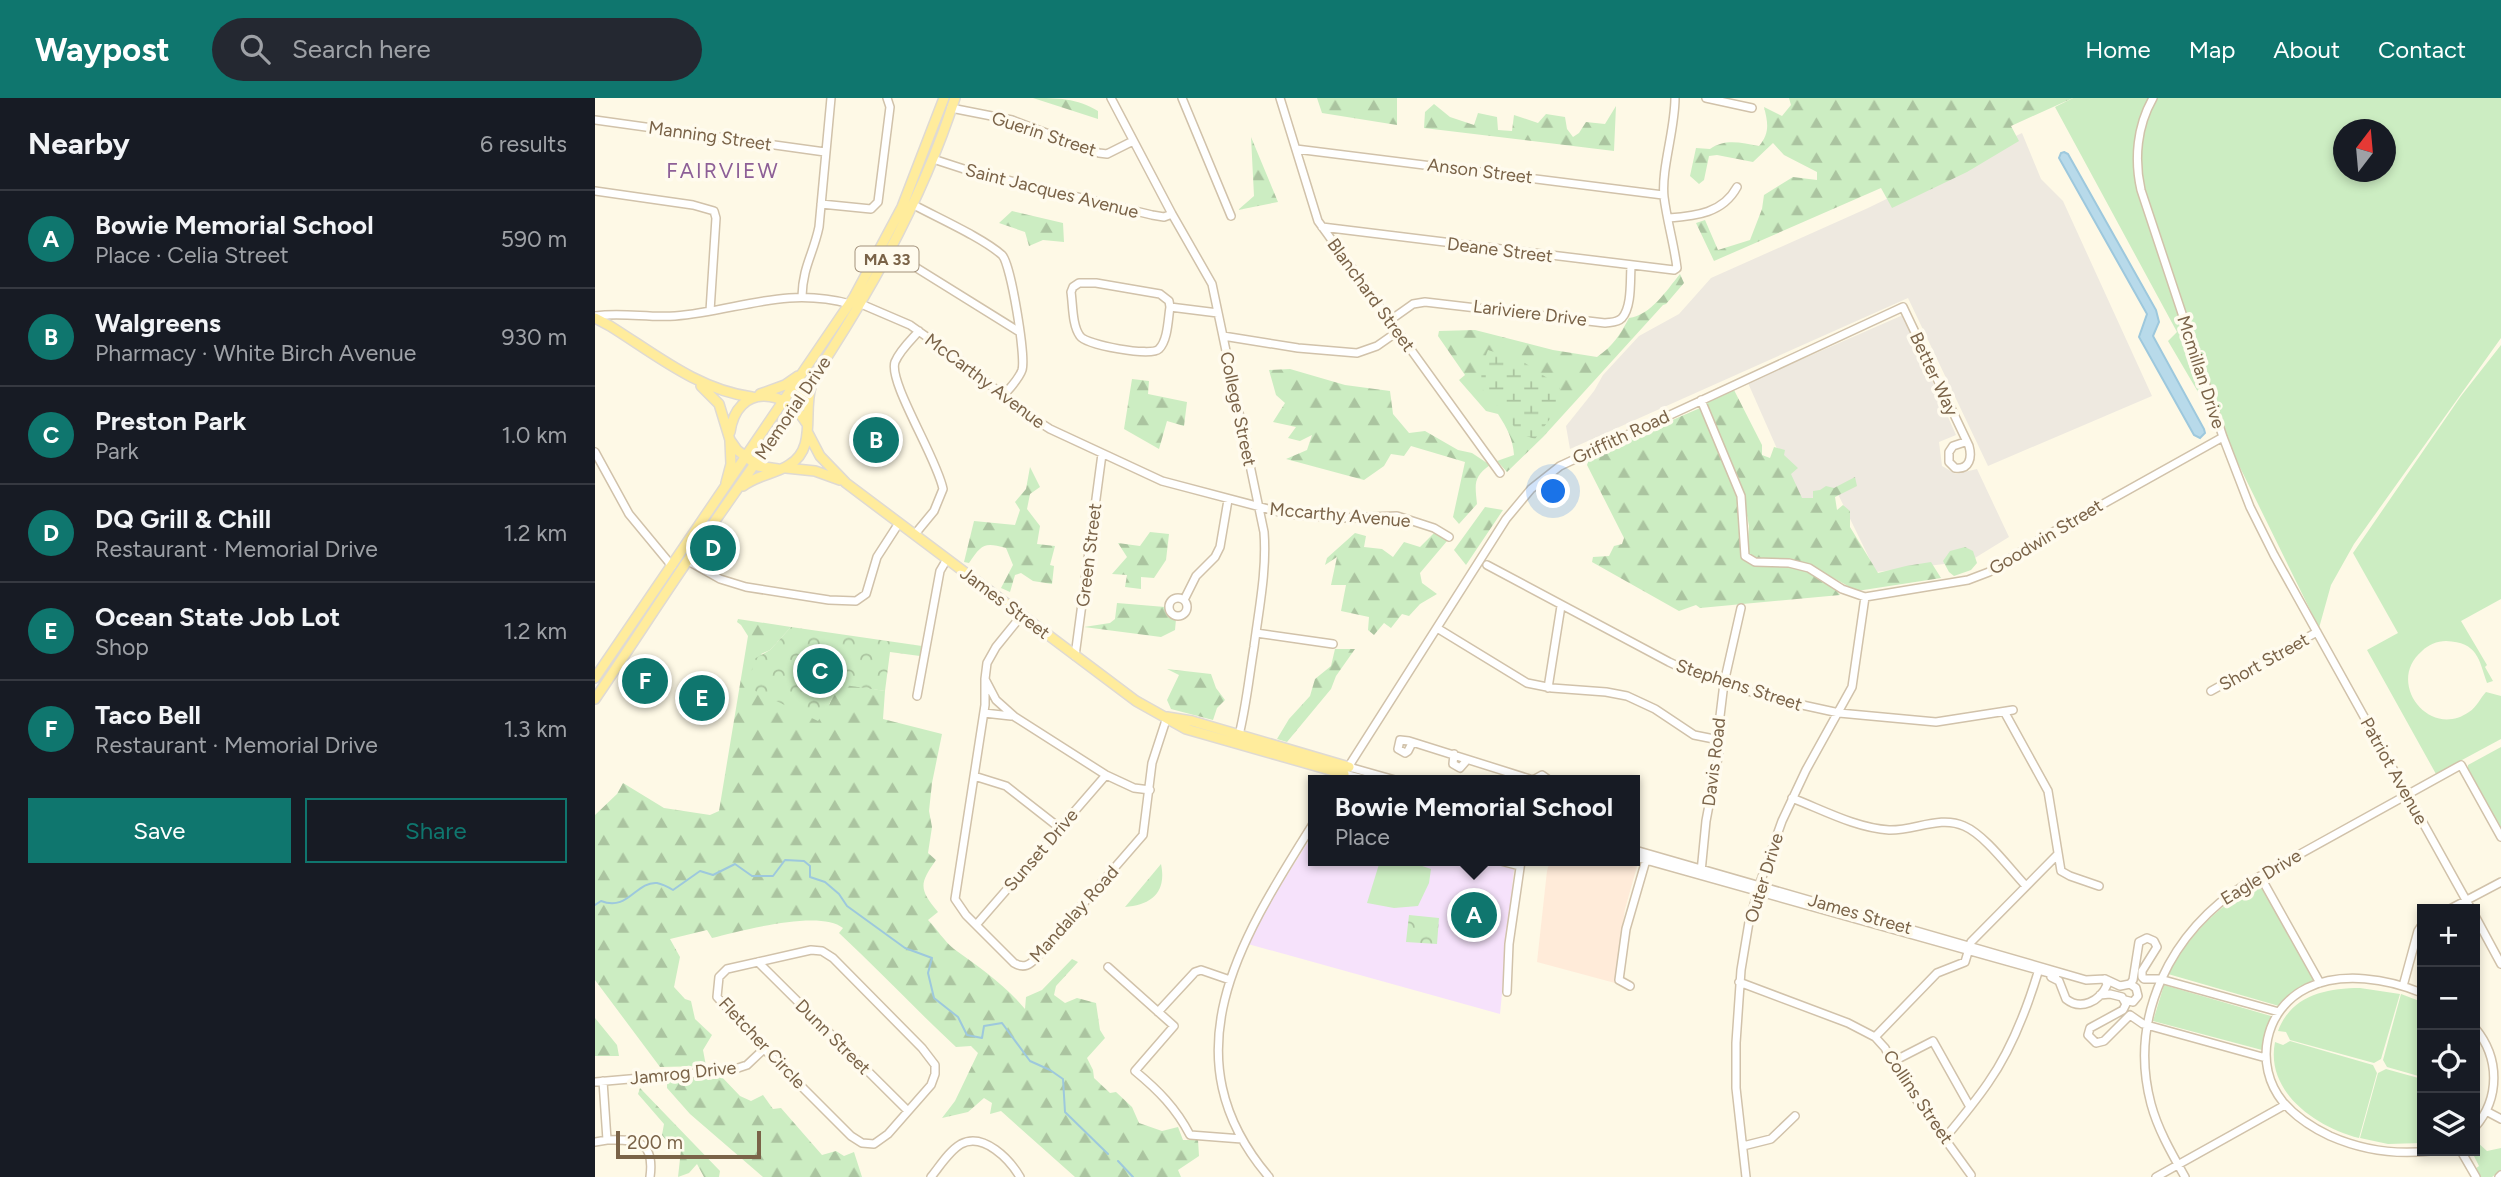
<!DOCTYPE html>
<meta charset="utf-8">
<style>
:root{--surface:#171b24;--page:#242831;--text:#f1f3f6;--muted:#9ea1a6;--line:#363941;--accent:#0f766e}
body{margin:0;font-family:Figtree,sans-serif;background:var(--page);color:var(--text)}
.controls{position:absolute;right:21px;bottom:21px;display:grid;overflow:hidden;border-radius:0px;box-shadow:0 4px 10px #0003}
.controls button{width:63px;height:63px;display:grid;place-items:center;padding:0;border:0;border-bottom:2px solid var(--line);background:var(--surface);color:var(--text);font:35px sans-serif}
.compass{position:absolute;left:1738px;top:21px;width:63px;height:63px;border-radius:50%;background:var(--surface);box-shadow:0 4px 10px #0003;rotate:16deg}
.scale{position:absolute;left:21px;bottom:18px;width:145px;box-sizing:border-box;padding-left:7px;border:4px solid #7a6348;border-top:0;font-size:19px;line-height:24px;white-space:nowrap;color:#7a6348;-webkit-text-stroke:5px #fffbee;paint-order:stroke}
.you{position:absolute;left:959px;top:394px;width:24px;height:24px;margin:-18px;border:5px solid #fff;border-radius:50%;background:#1a73e8;box-shadow:0 0 0 10px #1a73e833}
.badge{display:grid;place-items:center;width:46px;height:46px;border-radius:50%;background:var(--accent);color:#fff;font-size:23px;font-weight:700}
.pin{position:absolute;translate:-50% -50%;border:4px solid #fff;box-shadow:0 2px 7px #0006}
.popup{position:absolute;left:713px;top:677px;width:332px;height:91px;box-sizing:border-box;display:grid;place-content:center;border-radius:0px;background:var(--surface);filter:drop-shadow(0 2px 5px #0005);font-size:23px;white-space:nowrap;color:var(--muted)}
.popup b{font-size:26px;color:var(--text)}
.popup::after{content:'';position:absolute;left:50%;top:100%;margin-left:-14px;border:14px solid transparent;border-top-color:var(--surface)}
.list{margin:0;padding:0;list-style:none}
h2{display:flex;justify-content:space-between;align-items:center;height:91px;margin:0;padding:0 28px;font-size:30px}
h2 small{font-size:23px;font-weight:400;color:var(--muted)}
.list li{display:grid;grid-template-columns:46px 1fr auto;gap:21px;align-items:center;box-sizing:border-box;height:98px;padding:0 28px;border-top:2px solid var(--line)}
.list b{display:block;font-size:26px;white-space:nowrap}
.list p{margin:0;font-size:23px;white-space:nowrap;color:var(--muted)}
.list em{font-size:23px;font-style:normal;color:var(--muted)}
.actions{display:flex;gap:14px;padding:21px 28px}
.actions a{flex:1;padding:16px 0;border:2px solid var(--accent);border-radius:0px;text-align:center;font-size:24px;color:var(--accent)}
.actions .main{background:var(--accent);color:#fff}
.icon{flex:none;width:38px;height:38px;fill:none;stroke:currentColor;stroke-width:2;stroke-linecap:round;stroke-linejoin:round}
.map{position:relative;flex:none;width:1906px;height:1079px;overflow:hidden}
header{display:flex;align-items:center;gap:42px;box-sizing:border-box;height:98px;padding:0 35px;background:var(--accent);color:#fff}
header strong{font-size:33px}
nav{display:flex;gap:38px;margin-inline-start:auto;font-size:24px}
.search{width:490px;height:63px;background:var(--page);display:flex;align-items:center;gap:18px;box-sizing:border-box;padding:0 24px;border-radius:38px;color:var(--muted);font-size:26px}
main{display:flex}
aside{flex:1;background:var(--surface)}
.map>svg:first-child{display:block}
</style>
<header>
<strong>Waypost</strong>
<div class="search"><svg class="icon" aria-label="search" viewBox="0 0 24 24"><circle cx="10" cy="10" r="6"/><path d="M15 15l6 6"/></svg>Search here</div>
<nav><a>Home</a><a>Map</a><a>About</a><a>Contact</a></nav>
</header>
<main>
<aside>
<h2>Nearby<small>6 results</small></h2>
<ul class="list">
<li><span class="badge">A</span><div><b>Bowie Memorial School</b><p>Place · Celia Street</p></div><em>590 m</em></li>
<li><span class="badge">B</span><div><b>Walgreens</b><p>Pharmacy · White Birch Avenue</p></div><em>930 m</em></li>
<li><span class="badge">C</span><div><b>Preston Park</b><p>Park</p></div><em>1.0 km</em></li>
<li><span class="badge">D</span><div><b>DQ Grill &amp; Chill</b><p>Restaurant · Memorial Drive</p></div><em>1.2 km</em></li>
<li><span class="badge">E</span><div><b>Ocean State Job Lot</b><p>Shop</p></div><em>1.2 km</em></li>
<li><span class="badge">F</span><div><b>Taco Bell</b><p>Restaurant · Memorial Drive</p></div><em>1.3 km</em></li>
</ul>
<div class="actions"><a class="main">Save</a><a>Share</a></div>
</aside>
<div class="map">
<svg width="1906" height="1079" viewBox="0 0 1906 1079">
<defs>
<pattern id="forest-firs" width="22" height="20" patternUnits="userSpaceOnUse" patternTransform="scale(1.75)"><rect width="22" height="20" fill="#ccedc2"/><path d="M5 1l3.5 6h-7zM16 11l3.5 6h-7z" fill="#abc4a0"/></pattern>
<pattern id="wetland-marsh" width="20" height="14" patternUnits="userSpaceOnUse" patternTransform="scale(1.75)"><rect width="20" height="14" fill="#ccedc2"/><path d="M1 5h8M5 5V1M11 12h8M15 12V8" fill="none" stroke="#abc4a0"/></pattern>
<pattern id="park-crowns" width="20" height="18" patternUnits="userSpaceOnUse" patternTransform="scale(1.75)"><rect width="20" height="18" fill="#ccedc2"/><path d="M2 6a3 3 0 1 1 6 0M12 15a3 3 0 1 1 6 0" fill="none" stroke="#abc4a0"/></pattern>
</defs>
<rect width="100%" height="100%" fill="#fef9e6"/>
<path fill="#ffebd9" d="M955,763h78l10,2 -13,46 -10,74 -78,-21 10,-91z"/>
<path fill="#eee9e0" d="M1427,35l19,46 22,22 89,195 -164,70 -80,-168 -338,151 -4,-23 28,-35 9,-16 36,-39 40,-22 32,-36 157,-70z
M1308,217l53,120 -17,7 3,24 14,8 21,-5 32,68 -39,24 -94,11 -41,-84 -34,15 -53,-120z"/>
<path fill="#f6e2fb" d="M718,736v27h172l29,8 -14,145 -252,-70 24,-45z"/>
<path fill="#ccedc2" fill-rule="evenodd" d="M1478,0h428v240l-147,206 -23,41 -12,43 -91,-185 -60,-102 9,-9 -122,-225zM1748,32h42v42h-42z
M1906,247v254l-40,22 26,44 -2,2 8,14 -6,2c-8,-23 -9,-41 -41,-42 -9,0 -18,4 -24,10 -37,31 7,89 47,61 8,-5 11,-14 17,-20l15,4v43l-65,35 -69,-124 31,-17 -45,-80 108,-157z
M1906,649v83l-33,-59v-6z
M785,763h28l23,8 -2,14 -11,23 -24,2 -27,-5z
M1664,784l55,99 -17,9 -18,16 -111,-32c22,-41 52,-69 91,-92z
M1569,887l107,31 -9,34 -109,-29z
M1765,890l40,6 -19,65 -7,4 -84,-23 -4,-8 -8,-1c13,-35 47,-43 82,-43z
M1806,896l21,8v75l-35,-10 -4,-7z
M1695,943l83,24 4,8 -18,65c-43,-11 -94,-46 -84,-96l8,3z
M1791,971l36,10v64l-34,1 -28,-6 18,-65z
M1880,1034l5,6 -3,4 10,9 14,-3v22l-9,7h-13l-4,-8 4,-3 -6,-12 5,-9 -2,-2 -1,4z"/>
<path fill="url(#forest-firs)" d="M438,0c24,0 44,0 65,13v8z
M722,0h80v27l-75,-12z
M1194,0h284l-62,28 8,15 -52,31 -75,36 -11,-20 -167,73 -18,-38 9,-3 13,30 32,-10 12,-31 2,-14 29,-18 24,3v-8l-33,-17 -11,-12 -20,19 -36,-7 -8,1 -5,24 -5,4 -9,-8 6,-28 14,1c15,-11 32,-6 49,-3 11,-13 9,-23 5,-39l18,9 9,-11z
M839,6l16,13 24,8 4,-12 19,4 1,13 14,1 2,-16 24,8 8,-9 19,3 2,12 6,8 6,-4 7,-11 19,2 11,-18 -2,45 -190,-23 1,-16z
M656,39l27,65 -40,8 16,-14z
M417,113l51,12 1,19 -21,-2 -14,6 -4,-14 -26,-9z
M1085,176l4,9 -18,21 -3,1 -120,132 -36,35 -10,-11 17,-6c-1,-16 -7,-27 -16,-41l-12,-3 -27,-31 6,-5 -27,-39 1,-5 36,-1 78,20 44,7c16,-11 23,-22 32,-39 22,-3 37,-27 51,-44z
M695,271l55,16 45,6 3,23 16,19 16,-2 33,19 14,3 18,12c-17,12 -15,19 -13,39l-18,20 -6,-7 12,-55 -54,-16 -7,10 -13,-2 -7,12 -20,14 -78,-21 21,-9 5,-15 -12,6 -12,-3 8,-11 -23,-5 12,-19 -9,-8 -7,-25z
M537,281l17,2 -1,13 39,8 -3,24 -17,-5 -8,28 -35,-20z
M1139,292l28,55v10l8,3 4,-11 11,3 -1,5 14,13 -7,6 11,24h11v-7l7,-1 6,-4 8,2 21,-11 2,9 -22,11 2,13 6,-5 7,6v16l28,46 28,-7 25,-4 10,16 -84,13 -47,-26 -28,-6 -31,-1 -4,-3 2,-29 -8,-42 -35,-81z
M1105,310l41,95 1,55 4,4c31,6 74,1 94,33l-140,13 -4,-3 -17,6 -87,-49 1,-5 16,-1 5,-10 8,-2 2,-6 -37,-73 3,-9z
M435,369l10,20 -10,7 -3,15 13,17 -3,18 18,2 -5,19 4,1 -2,18 -19,-3 -12,-8 -6,2 -5,17 -9,-4 12,-23 -7,-17c-22,-6 -24,-4 -37,15l-5,-1 10,-41 41,4 5,-15 -5,-8 11,-13z
M890,409l18,3 -37,55 -12,-15z
M555,434l19,2 -3,26 -12,18 -13,-1v12l-16,-2 2,-12 -15,-1 15,-17 -9,-14 22,3z
M840,434l12,9 -27,32 2,10 15,11 -17,10 -11,12 -7,-2 -11,14 -7,-5 -10,12 -6,-5 1,-13 -28,-6 5,-26h-15l6,-28 -12,8 2,-7 28,-25 11,3 -2,11 18,2 11,8 11,-15 16,5z
M1370,449l8,4 4,12 -6,7 -17,6 -5,-4 -6,-11 7,-10z
M522,505l48,4 4,9 7,3 -1,11 -14,7 -77,-10 26,-4 5,-4z
M143,521l53,8 -21,23 -9,4 68,51 9,-22 47,8 -2,28 59,15 -10,49 -3,28 3,16 -4,26 8,7c-17,24 -17,29 2,52l-10,8c8,8 17,22 26,29 25,18 50,35 71,60l1,-12 16,-7 30,-31 6,3 -22,24 -2,9 11,8 12,-5 19,5 4,27 5,8 -18,20 6,12 1,8 16,15 6,-1 16,15 7,16 23,8 16,-4 5,13h15l1,16 -21,14 3,7h-106l-74,-66 -11,3 2,-11 -8,-5 -16,14 -26,6 13,-17 23,-48 -7,-7 -15,1c-40,-37 -77,-77 -117,-114l4,-5c-23,-19 -103,3 -131,10l-5,-8 -37,9 10,18 -6,30 11,12 6,2 4,18 17,16 -9,15 3,16 -46,1 -65,-87v-165l22,-21 6,-11 41,25 46,7 9,-4 29,-175 -7,-11 -4,-3z
M740,551h20l-19,27 -5,13 -44,53 -10,-3 12,-20 21,-23 5,-17 16,-13z
M572,571l44,5 5,14 9,12 -8,8 -4,12 -42,-11 -4,-9 12,-25z
M566,766c6,29 -10,41 -36,43z
M0,920l22,27 2,11h-24z
M125,977l20,21 11,5 12,-6 10,14 8,-1 41,47 14,-4 8,5 10,-4 8,25h-99l-73,-63 -23,-26v-6l5,-3z
M45,990l80,83 -1,6h-15l-7,-13 -8,9 -11,4 3,-27 -11,-13 -4,3 -4,-5 2,-11 -26,-30z"/>
<path fill="url(#wetland-marsh)" d="M893,252l34,11 37,25 2,18 -26,35 -18,-6 -12,-24c-29,-10 -27,-35 -17,-59z"/>
<path fill="url(#park-crowns)" d="M196,529l131,19 -2,10 -30,-4 -5,39 -47,-7 -9,21 -11,16 -69,-33 5,-29 16,-9z
M814,817l30,3 -2,26 -31,-2z"/>
<path fill="#b8daea" stroke="#9dc8dd" stroke-width="2" d="M1469,54l4,2 88,156 3,12 -6,14 51,93 1,4 -5,5 -6,-3 -55,-98 8,-23 -88,-156 2,-5z"/>
<g fill="none" stroke-linecap="round" stroke-linejoin="round">
<path stroke="#9dc8dd" stroke-width="2" d="M0,807l6,-4c27,11 35,-20 56,-18 5,1 11,4 16,7l27,-19 13,4 22,-11 17,12h21l12,-16 19,1 6,5v11l15,5 14,12 8,12 58,42 27,10 -4,15 6,25 24,19 9,18 15,3 2,-12 18,-3 28,38 20,9 13,9 2,33 43,42
M523,1063l15,16"/>
<defs>
<path id="minor" d="M516,0l61,116 40,70 52,248c3,38 -5,76 -10,115 -5,30 -8,62 -16,92
M587,0l49,118
M685,0l38,123 182,252
M1111,0l46,10
M1558,0c-16,28 -19,61 -12,92l82,247 27,70 24,48 197,354
M356,10l61,12 87,33 8,1 26,-13
M0,22l230,32
M701,51l367,46
M338,61l37,12 182,44 12,2 8,-3
M0,93l98,14 21,6 2,7 -6,93
M226,106l50,5 7,-7 12,-95 -3,-9
M319,107c24,13 69,33 88,50 9,9 24,102 20,115 -3,9 -12,18 -19,26
M1074,120c27,-2 54,-5 68,-31
M727,129l352,43 3,-2c-3,-24 -10,-47 -13,-71 -3,-28 11,-67 11,-99
M296,154l127,79
M207,198c1,-30 11,-41 17,-69l12,-129
M266,206l49,21 48,34 67,54 25,16 112,52 125,33 53,4 57,-2 37,12 15,9
M575,209l-1,-6 -9,-7 -64,-11h-17l-6,4 -2,5c2,13 1,33 9,44 6,9 71,21 79,13 9,-9 9,-30 11,-42l48,6
M0,218c27,-4 53,2 80,0 63,-5 109,-30 175,-12
M794,223l24,-17 12,-2 180,21c6,-1 12,0 17,-5 10,-11 8,-37 9,-51
M628,238l75,12 59,5 20,-7 20,-14
M1106,302l40,96 4,60 10,6 34,1 20,5 33,21 23,8 103,-17 21,-8 55,-35 179,-100
M0,354l34,62 43,52
M320,436l19,-23 9,-22c-6,-31 -55,-107 -48,-127 5,-12 16,-22 24,-31
M93,463l32,18 26,8 83,13 27,1 10,-7 11,-37 22,-34
M892,467l182,97 23,11 56,18 36,10 55,12 97,9 77,-12
M574 509a9 9 0 1 1 18 0a9 9 0 1 1-18 0Z
M589,502l12,-24 19,-19 5,-10 8,-47
M427,517l-26,32 -9,16 -2,16 11,21 19,17 91,58 28,13 16,2
M842,530l90,55 25,5 54,4 21,4 28,13 39,26 25,5
M661,535l77,11
M480,558l27,-202
M390,581v26l-30,194 11,16 48,48c10,6 16,2 23,-6l106,-122 9,-72 15,-46
M953,590l13,-82
M1616,593l106,-59
M322,598l23,-125 7,-12
M389,615l27,3
M1410,615l43,78 13,80 9,5 29,10
M817,645l-4,8 -3,2 -7,-4 2,-9 9,1 124,39
M859,656l-1,10 7,4 7,-8
M754,669l46,13
M749,676l23,6
M379,678l32,10 55,43
M745,682l166,-261 25,-30 29,-23 343,-159 66,139c3,11 1,24 -14,22l-6,-6v-10l4,-6 12,-4
M938,682l9,-5 7,5
M1197,700c31,12 64,30 97,32 25,1 51,-15 75,-4 21,9 45,42 62,60
M1040,752l451,130 19,-1
M1040,759l421,118
M906,763l19,5
M1106,774l5,-51 13,-69 1,-36 4,-33 17,-75
M1665,778l60,107
M1855,811l51,-27
M1880,818l26,48
M381,827l130,-150
M216,852l11,1 11,7 89,90 13,17v9l-4,11 -43,49 -14,10 -12,-1 -11,-7 -87,-87 -47,-52 2,-20 8,-8z
M163,864l150,149
M513,869l66,59 -39,45c23,19 41,37 55,64l52,4
M1456,879l8,4 7,18c15,12 34,2 41,-14l-2,-6
M1510,881l15,7 10,-2
M1144,884l109,41 27,14 10,11 15,29 71,98
M1535,886l3,-4 6,-38 8,-4 7,3 3,6 -15,24v6l2,2h16l119,33
M1035,888l-11,-6 7,-51 20,-69
M1808,888l15,-55 4,-6
M912,894l2,-48 12,-83
M1827,895c-34,-14 -80,-22 -115,-5 -43,21 -54,77 -24,114 12,14 30,26 47,34 32,14 66,19 100,15
M1505,897l10,-1 12,3 4,7 -3,6 -33,18 -2,7 8,8 8,-2 26,-26 13,9 123,34
M1530,902l8,2 5,-6 -2,-8 -6,-4
M563,914l37,-40 6,-2 29,10
M1880,930c25,30 25,70 0,99
M1280,939l62,-64 28,-11 6,-20 86,-87
M1297,964l41,-21 37,66
M0,984l137,-12 15,-5 17,-16
M1891,1013l15,8
M1350,1040c15,-18 30,-36 43,-55 24,-34 39,-74 51,-114
M12,1042c30,-1 48,1 43,37
M0,1044l12,-2 -4,-59
M1148,1048l28,-7 24,-23
M1866,1053l15,26
M336,1079c9,-11 18,-26 30,-33 23,-12 49,16 59,33
M674,1079c-104,-122 -27,-240 44,-353
M1151,1079l-10,-89v-45l5,-73 8,-48 12,-42 21,-59 24,-51 46,-83 13,-90
M1561,1079l129,-72
M1590,1079c-13,-23 -27,-47 -34,-73 -23,-87 20,-174 95,-220l215,-119 40,72
M1904,1079l2,-2"/>
<path id="major" d="M0,220l15,8c45,28 88,64 142,71
M106,288l18,18 11,36 7,10 21,16 20,3
M165,296l25,-9 13,-9
M135,334c7,-49 56,-44 77,-8
M213,335l12,23 26,27 290,218 50,28 158,45
M191,370l29,3 25,9
M131,385l5,-19 -1,-23
M148,388c14,-11 32,-12 46,-21 28,-16 14,-53 22,-78
M0,580l259,-381 48,-90 42,-109
M0,601c41,-60 80,-122 122,-181 93,-133 188,-264 238,-420
M572,619l25,4 157,46"/>
</defs>
<use href="#minor" stroke="#d1c2aa" stroke-width="10"/>
<use href="#major" stroke="#dfdad3" stroke-width="12"/>
<use href="#minor" stroke="#fff" stroke-width="7"/>
<use href="#major" stroke="#ffec9c" stroke-width="9"/>
</g>
<g text-anchor="middle" dominant-baseline="central" stroke-width="7" stroke-linejoin="round" paint-order="stroke">
<rect fill="#fffbee" stroke="#a2917a" stroke-width="2" x="260.5" y="148.5" width="63" height="25" rx="5"/>
<g font-size="16" font-weight="bold" fill="#7a6348">
<text x="292" y="161">MA 33</text>
</g>
<g font-size="18" fill="#7a6348" stroke="#fffbee">
<text transform="translate(449 36) rotate(18)">Guerin Street</text>
<text transform="translate(115 38) rotate(8)">Manning Street</text>
<text transform="translate(885 73) rotate(7)">Anson Street</text>
<text transform="translate(457 93) rotate(14)">Saint Jacques Avenue</text>
<text transform="translate(905 152) rotate(7)">Deane Street</text>
<text transform="translate(776 197) rotate(54)">Blanchard Street</text>
<text transform="translate(935 215) rotate(7)">Lariviere Drive</text>
<text transform="translate(1606 274) rotate(72)">Mcmillan Drive</text>
<text transform="translate(1339 276) rotate(65)">Better Way</text>
<text transform="translate(390 283) rotate(37)">McCarthy Avenue</text>
<text transform="translate(198 310) rotate(-56)">Memorial Drive</text>
<text transform="translate(643 311) rotate(78)">College Street</text>
<text transform="translate(1026 339) rotate(-25)">Griffith Road</text>
<text transform="translate(745 417) rotate(5)">Mccarthy Avenue</text>
<text transform="translate(1451 439) rotate(-31)">Goodwin Street</text>
<text transform="translate(494 457) rotate(-83)">Green Street</text>
<text transform="translate(410 505) rotate(37)">James Street</text>
<text transform="translate(1669 564) rotate(-29)">Short Street</text>
<text transform="translate(1144 587) rotate(18)">Stephens Street</text>
<text transform="translate(1119 664) rotate(-83)">Davis Road</text>
<text transform="translate(1799 673) rotate(61)">Patriot Avenue</text>
<text transform="translate(446 752) rotate(-49)">Sunset Drive</text>
<text transform="translate(1666 779) rotate(-31)">Eagle Drive</text>
<text transform="translate(1169 780) rotate(-73)">Outer Drive</text>
<text transform="translate(479 816) rotate(-48)">Mandalay Road</text>
<text transform="translate(1265 816) rotate(16)">James Street</text>
<text transform="translate(238 939) rotate(45)">Dunn Street</text>
<text transform="translate(167 945) rotate(47)">Fletcher Circle</text>
<text transform="translate(88 975) rotate(-6)">Jamrog Drive</text>
<text transform="translate(1323 999) rotate(56)">Collins Street</text>
</g>
<g font-size="21" letter-spacing="2" fill="#8d5f97" stroke="#fffbee">
<text x="128" y="72">FAIRVIEW</text>
</g>
</g>
</svg>
<div class="controls">
<button>+</button>
<button>−</button>
<button><svg class="icon" aria-label="locate" viewBox="0 0 24 24"><circle cx="12" cy="12" r="6"/><path d="M12 2v4M12 18v4M2 12h4M18 12h4"/></svg></button>
<button><svg class="icon" aria-label="layers" viewBox="0 0 24 24"><path d="M12 4l9 5-9 5-9-5zM3 14l9 5 9-5"/></svg></button>
</div>
<svg class="compass" viewBox="-18 -18 36 36"><path d="M0-13l5 13h-10z" fill="#e53935"/><path d="M0 13l5-13h-10z" fill="#9ea1a6"/></svg>
<div class="scale">200 m</div>
<div class="you"></div>
<div class="pin badge" style="left:879px;top:817px">A</div>
<div class="popup"><b>Bowie Memorial School</b>Place</div>
<div class="pin badge" style="left:281px;top:342px">B</div>
<div class="pin badge" style="left:225px;top:573px">C</div>
<div class="pin badge" style="left:118px;top:450px">D</div>
<div class="pin badge" style="left:107px;top:600px">E</div>
<div class="pin badge" style="left:50px;top:583px">F</div>
</div>
</main>
